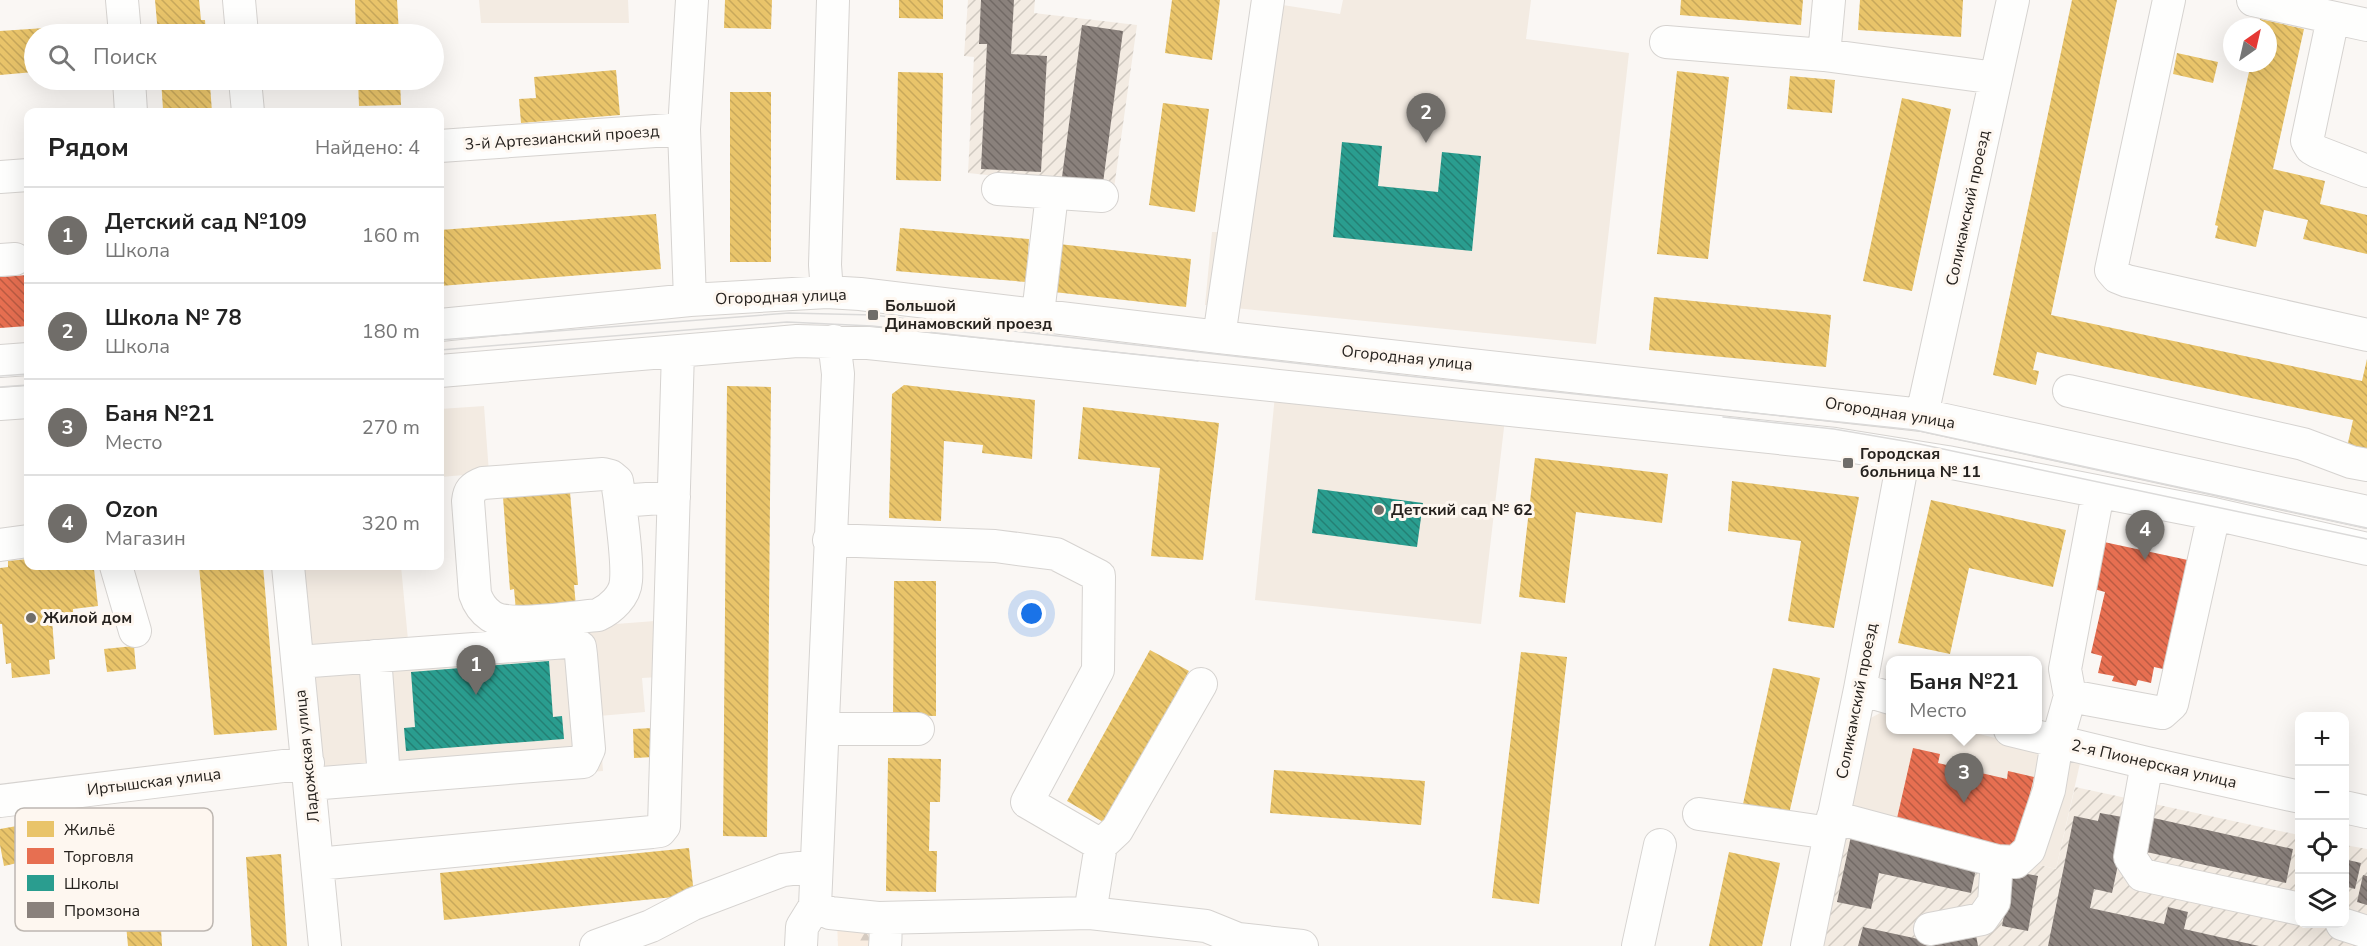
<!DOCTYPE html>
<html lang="ru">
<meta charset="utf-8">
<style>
:root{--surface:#fff;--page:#f6f6f6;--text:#222;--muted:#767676;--line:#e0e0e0;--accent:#706d69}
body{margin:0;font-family:"Nunito Sans",sans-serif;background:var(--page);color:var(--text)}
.controls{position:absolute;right:18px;bottom:18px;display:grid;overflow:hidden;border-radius:12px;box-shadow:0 6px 24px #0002}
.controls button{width:54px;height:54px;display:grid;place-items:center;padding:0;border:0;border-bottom:2px solid var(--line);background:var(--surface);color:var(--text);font:30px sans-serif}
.compass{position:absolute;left:2223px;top:18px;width:54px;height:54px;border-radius:50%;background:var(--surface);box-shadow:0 6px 24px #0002;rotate:34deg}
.you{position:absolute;left:1032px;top:614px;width:21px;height:21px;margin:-15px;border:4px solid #fff;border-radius:50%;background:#1a73e8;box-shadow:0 0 0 9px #1a73e833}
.badge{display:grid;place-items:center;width:39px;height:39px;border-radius:50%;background:var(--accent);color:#fff;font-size:20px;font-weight:700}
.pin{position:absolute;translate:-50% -50px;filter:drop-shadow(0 2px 3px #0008)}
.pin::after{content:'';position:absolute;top:32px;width:21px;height:18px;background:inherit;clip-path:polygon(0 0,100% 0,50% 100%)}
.popup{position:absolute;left:1886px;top:656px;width:156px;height:78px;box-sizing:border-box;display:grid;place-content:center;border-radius:12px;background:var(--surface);filter:drop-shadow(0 2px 4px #0005);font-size:20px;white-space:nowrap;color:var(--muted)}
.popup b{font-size:22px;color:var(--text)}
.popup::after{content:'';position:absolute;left:50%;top:100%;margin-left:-12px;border:12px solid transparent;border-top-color:var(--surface)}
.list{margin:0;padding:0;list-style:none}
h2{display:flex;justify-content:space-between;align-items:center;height:78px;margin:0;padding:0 24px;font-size:26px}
h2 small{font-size:20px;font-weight:400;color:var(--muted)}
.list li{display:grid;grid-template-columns:39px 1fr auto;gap:18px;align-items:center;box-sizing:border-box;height:96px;padding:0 24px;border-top:2px solid var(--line)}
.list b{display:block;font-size:22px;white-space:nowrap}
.list p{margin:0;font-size:20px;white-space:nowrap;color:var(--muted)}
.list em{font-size:20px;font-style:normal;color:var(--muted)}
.icon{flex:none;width:33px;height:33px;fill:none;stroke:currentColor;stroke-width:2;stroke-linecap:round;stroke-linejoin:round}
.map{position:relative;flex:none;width:2367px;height:946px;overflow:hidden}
.search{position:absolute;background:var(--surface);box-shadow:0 6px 24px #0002;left:24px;top:24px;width:420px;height:66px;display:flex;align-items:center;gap:15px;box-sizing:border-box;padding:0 21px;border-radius:33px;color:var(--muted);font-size:22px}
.panel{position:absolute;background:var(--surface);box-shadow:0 6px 24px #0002;left:24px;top:108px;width:420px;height:462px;border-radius:12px}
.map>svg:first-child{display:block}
</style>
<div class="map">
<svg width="2367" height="946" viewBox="0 0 2367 946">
<defs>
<pattern id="industrial-furrows" width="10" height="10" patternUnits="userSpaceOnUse" patternTransform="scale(1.5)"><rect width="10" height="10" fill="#f3ebe2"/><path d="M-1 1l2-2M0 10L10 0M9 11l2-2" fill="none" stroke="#d0c9c1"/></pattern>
<pattern id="forest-firs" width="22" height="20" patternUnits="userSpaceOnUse" patternTransform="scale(1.5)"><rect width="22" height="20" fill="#f9ede1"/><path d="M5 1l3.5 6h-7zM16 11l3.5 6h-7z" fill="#d5cbc1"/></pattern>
<pattern id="homes-back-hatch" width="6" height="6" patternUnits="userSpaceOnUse" patternTransform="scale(1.5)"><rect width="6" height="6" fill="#e9c46a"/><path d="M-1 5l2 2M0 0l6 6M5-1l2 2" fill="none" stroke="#c8a85b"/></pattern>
<pattern id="shops-back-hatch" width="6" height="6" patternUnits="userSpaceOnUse" patternTransform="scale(1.5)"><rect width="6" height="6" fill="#e76f51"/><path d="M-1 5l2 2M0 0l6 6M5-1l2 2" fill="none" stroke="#bb5b43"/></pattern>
<pattern id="schools-back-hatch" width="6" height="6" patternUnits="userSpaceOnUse" patternTransform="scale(1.5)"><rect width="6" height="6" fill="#2a9d8f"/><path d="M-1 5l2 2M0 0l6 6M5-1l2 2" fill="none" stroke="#248074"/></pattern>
<pattern id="industry-back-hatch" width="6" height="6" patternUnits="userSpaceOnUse" patternTransform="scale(1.5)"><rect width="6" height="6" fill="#8a817c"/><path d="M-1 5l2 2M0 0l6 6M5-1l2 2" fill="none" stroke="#716965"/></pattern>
</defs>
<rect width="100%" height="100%" fill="#faf7f4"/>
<path fill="#f3ebe2" d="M479,0h149l1,23h-148z
M1251,0l89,14 3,-14h188l-5,39 103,14 -33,291 -391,-39 7,-73h11z
M1275,395l230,24 -24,205 -226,-24z
M484,406l5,67 -49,4v-68z
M299,566h102l7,74 247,-19 4,56 -17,1 3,34 -46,4 4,55 -286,22z
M1882,712h8v18h73l118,29 -25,110 -214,-52 21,-95z"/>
<path fill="url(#industrial-furrows)" d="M968,0h67l-1,13 103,12 -23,163 -146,-15 6,-116 -10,-1z
M2075,787l224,48 1,89h44l1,-79 22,4v97h-546l21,-129 214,52z"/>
<path fill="url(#forest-firs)" d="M837,922l35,4 7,20h-41z"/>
<path fill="url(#homes-back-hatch)" d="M155,0h44l2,20h4l1,14h-48z
M355,0h42l2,34h-43z
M725,0h47l-1,29 -47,-1z
M899,0h44v19l-44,-1z
M1172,0h48l-8,60 -47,-7z
M1681,0h122l-2,25 -121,-10z
M1860,0h103l-2,37 -103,-7z
M2072,0h45l-66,315 311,66 5,-22v98l-21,-5 7,-32 -316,-68 -4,18 6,1 -3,14 -43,-10z
M2260,19l44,10 -31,140 52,12 -5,23 47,11v39l-64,-15 5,-19 -44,-10 -8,37 -41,-9 3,-12 -3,-1 36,-162h17v-36h-9z
M90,25l1,9h-57v38l-34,3v-44z
M2177,53l41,9 -5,21 -40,-9z
M616,70l4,45 -99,8 -2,-24 17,-1 -2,-21z
M1677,71l52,6 -21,182 -51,-5z
M898,72l45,1 -2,108 -45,-1z
M1790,76l45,4 -3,33 -45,-4z
M161,80h44v5h5l2,27h-51v-3h2z
M358,80h42l1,25 -42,1z
M730,92h41v170h-41z
M1902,98l49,11 -39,182 -49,-10z
M1163,103l46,6 -14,103 -46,-7z
M656,214l5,55 -221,17v-56z
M900,228l129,11 -3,43 -130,-11z
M1059,244l132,15 -5,48 -132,-15z
M1654,297l177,18 -5,52 -177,-17z
M904,385l131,15 -3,59 -50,-6 1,-8 -39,-4 -3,80 -52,-3 3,-124z
M727,386l44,1 -4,450 -44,-1z
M1083,407l136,16 -16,137 -52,-4 9,-88 -82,-9z
M1535,458l133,16 -6,49 -86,-11 -11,91 -46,-6z
M1732,481l127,16 -25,131 -46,-7 13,-80 -73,-10z
M570,492l8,93h-4l2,21 -60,5 -2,-22 -4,1 -7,-93z
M1931,500l135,30 -13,57 -84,-19 -19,86 -52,-11z
M28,559v7h18l1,2 35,-2 1,4 11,-1 4,37 -25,3v8l-21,2 3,40 -6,1 1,14 -38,4 -1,-15 -5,1 -4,-40h-2v-56l8,-1v-6z
M199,566h64l14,164 -63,5z
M894,581h42v135l-43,-1z
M134,646l2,23 -29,3 -3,-23z
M1150,650l39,21 -84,152 -38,-22z
M1521,652l46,5 -28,247 -47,-6z
M1773,668l47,10 -31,136 -46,-10z
M653,728l1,29 -20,1 -1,-29z
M888,758l53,1 -1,43h-10l-1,49h8l-1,41 -50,-1z
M1274,770l151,11 -4,44 -151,-12z
M28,824l7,35 -31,7 -4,-21v-16z
M689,848l5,47 -250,25 -4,-47z
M1729,852l51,11 -18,83h-53z
M281,854l6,92h-35l-6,-89z
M160,911l2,35h-34l-3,-32z"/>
<path fill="url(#shops-back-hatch)" d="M28,275v51l-28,2v-51z
M2104,542l93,20 -10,47 -10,-2 -14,62 -9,-2 -3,16 -13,-3 -2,6 -24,-5 2,-5 -16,-3 4,-17 -11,-3 14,-61 -11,-3z
M1913,748l27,6 -2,9 69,16 1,-8 26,6 -18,78 -121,-28z"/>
<path fill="url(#schools-back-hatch)" d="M1342,142l40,4 -4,40 60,6 4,-40 39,4 -9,95 -139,-14z
M1318,489l105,14 -6,44 -105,-14z
M549,661l4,56 9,-1 2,23 -158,12 -2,-23 11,-1 -4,-55z"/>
<path fill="url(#industry-back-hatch)" d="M981,0h33l-3,54 36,2 -6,116 -60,-3 6,-125h-8z
M1082,25l41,6 -20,152 -41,-6z
M2100,813l28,5 -16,75 -18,-4 -4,19 74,16 4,-17 20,5 -4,17 75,17h-211l26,-130 24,5z
M2149,817l144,32 -7,34 -144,-32z
M1851,836l126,28 -6,29 -92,-20 -8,36 -34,-7z
M2344,859l17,4 -6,26 -11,-3z
M2012,871l26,5 -10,55 -26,-5z
M2363,875l4,1v29l-10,-3z
M1863,927l69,15 44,-7 2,11h-120z"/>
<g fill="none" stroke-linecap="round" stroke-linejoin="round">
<defs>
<path id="minor" d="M122,0l3,34
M239,0l3,34
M2169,0l-58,270 6,7 10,4 240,54
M2253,0l114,25
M2333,18l-26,123 4,7 7,4 49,19
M1666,42l158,13 172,23
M1824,55l5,-55
M129,80l2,32
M245,80l3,32
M440,146l244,-17
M0,177l28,-2
M998,189l104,7
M0,260l15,-1
M827,292l-2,-27 8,-265
M690,300l-6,-171 8,-129
M1038,314l14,-120
M440,325l250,-25 137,-8 33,2 359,43 703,78 445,97
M1219,337l49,-337
M834,341l4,33 -23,532 15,7 48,5c9,8 8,16 7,28
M0,361l28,-2
M440,371l357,-30 71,2 967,101 112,18 267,52 153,35
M2069,391l234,53 48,18 16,3
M0,404l28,-2
M1922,415l91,-415
M620,501l-3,-20 -6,-5 -8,-2 -120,9c-11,4 -14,8 -15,18l7,93c3,9 7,16 16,22 17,12 84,1 107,-1 13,-6 27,-19 28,-34 2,-22 -4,-57 -6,-80l54,-4
M829,540l166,6 61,8 43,22 -1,94 -71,132 74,43
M0,545l28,-4
M116,566l19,65
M288,566l37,380
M375,656l9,122
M298,662l269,-20 7,1 6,4 1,8 8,94 -6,13 -273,22
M1860,689l30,9
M2070,696l92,17 10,-9 42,-190
M823,729h95
M2010,730l137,33 153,34
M2147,763l-17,94 12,18 158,34
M0,801l308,-38
M2344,807l23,5
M1699,814l131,19
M1833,817l164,44 19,1 13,-12 20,-60 8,-48 13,-46 -5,-27 33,-176
M317,864l335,-32 8,-1 4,-5 14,-475
M1090,913l11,-68 16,-15 84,-146
M878,918l212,-5 116,13 32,13 64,7
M2342,924l25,8
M1930,929l52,-10 12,-17 3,-41
M596,946l55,-20 42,-22 90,-34 33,-4
M801,946l1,-19 13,-21
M1638,946l22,-101
M1807,946l53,-257 44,-234"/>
</defs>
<use href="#minor" stroke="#d6d3d0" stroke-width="34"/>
<use href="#minor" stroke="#fefefd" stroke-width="32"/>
<path stroke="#dbdad9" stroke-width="1.5" d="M440,340l349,-27 84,2 544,62 498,53 452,98
M440,350l347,-28 85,4 326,35
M0,376l28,-2
M0,387l28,-2
M1723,417l111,12 76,13 457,97"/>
</g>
<g fill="#706d69" stroke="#fef7f0" stroke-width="2">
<rect x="867" y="309" width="12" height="12" rx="3"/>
<rect x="1842" y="457" width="12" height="12" rx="3"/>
<circle cx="1379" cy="510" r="6"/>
<circle cx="31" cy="618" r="6"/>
</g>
<g text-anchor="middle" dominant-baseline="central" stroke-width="6" stroke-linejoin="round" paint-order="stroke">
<g font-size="16" fill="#26221e" stroke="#fef7f0">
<text transform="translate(562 138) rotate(-4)">3-й Артезианский проезд</text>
<text transform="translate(1968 208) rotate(-78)">Соликамский проезд</text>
<text transform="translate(781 297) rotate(-2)">Огородная улица</text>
<text transform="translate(1407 358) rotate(6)">Огородная улица</text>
<text transform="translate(1890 413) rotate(9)">Огородная улица</text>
<text transform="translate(1857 701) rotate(-79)">Соликамский проезд</text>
<text transform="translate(307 756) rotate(-96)">Ладожская улица</text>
<text transform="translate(2154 764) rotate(13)">2-я Пионерская улица</text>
<text transform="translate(154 782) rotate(-7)">Иртышская улица</text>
</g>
<g font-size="16" font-weight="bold" fill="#26221e" stroke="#fef7f0" text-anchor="start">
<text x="885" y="306">Большой<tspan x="885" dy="18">Динамовский проезд</tspan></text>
<text x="1860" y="454">Городская<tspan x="1860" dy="18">больница № 11</tspan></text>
<text x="1391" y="510">Детский сад № 62</text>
<text x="43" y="618">Жилой дом</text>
</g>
</g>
<rect x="15" y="808" width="198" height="123" rx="9" fill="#fef7f0" stroke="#bdb7b1" stroke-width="1.5"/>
<rect x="27" y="821" width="27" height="16" fill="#e9c46a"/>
<rect x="27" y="848" width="27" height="16" fill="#e76f51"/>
<rect x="27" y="875" width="27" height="16" fill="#2a9d8f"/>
<rect x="27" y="902" width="27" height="16" fill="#8a817c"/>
<g font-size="16" fill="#26221e">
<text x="64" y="835">Жильё</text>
<text x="64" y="862">Торговля</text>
<text x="64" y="889">Школы</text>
<text x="64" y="916">Промзона</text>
</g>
</svg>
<div class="controls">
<button>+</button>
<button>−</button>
<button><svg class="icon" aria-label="locate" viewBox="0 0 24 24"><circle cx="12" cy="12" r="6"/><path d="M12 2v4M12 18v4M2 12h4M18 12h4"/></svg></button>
<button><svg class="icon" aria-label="layers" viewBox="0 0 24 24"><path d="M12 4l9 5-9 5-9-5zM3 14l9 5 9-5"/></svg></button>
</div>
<svg class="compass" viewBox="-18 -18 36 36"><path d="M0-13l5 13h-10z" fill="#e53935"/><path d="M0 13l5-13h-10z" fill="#767676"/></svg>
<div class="you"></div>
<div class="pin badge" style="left:476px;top:695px">1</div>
<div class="pin badge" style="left:1426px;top:143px">2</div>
<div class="pin badge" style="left:1964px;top:803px">3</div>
<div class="popup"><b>Баня №21</b>Место</div>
<div class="pin badge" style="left:2145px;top:560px">4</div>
<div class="search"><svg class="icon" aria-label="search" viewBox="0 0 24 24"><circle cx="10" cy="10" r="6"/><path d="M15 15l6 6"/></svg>Поиск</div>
<section class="panel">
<h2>Рядом<small>Найдено: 4</small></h2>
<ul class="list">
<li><span class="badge">1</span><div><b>Детский сад №109</b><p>Школа</p></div><em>160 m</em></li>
<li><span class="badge">2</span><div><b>Школа № 78</b><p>Школа</p></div><em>180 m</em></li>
<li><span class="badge">3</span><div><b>Баня №21</b><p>Место</p></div><em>270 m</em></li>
<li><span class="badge">4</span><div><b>Ozon</b><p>Магазин</p></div><em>320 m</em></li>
</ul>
</section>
</div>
